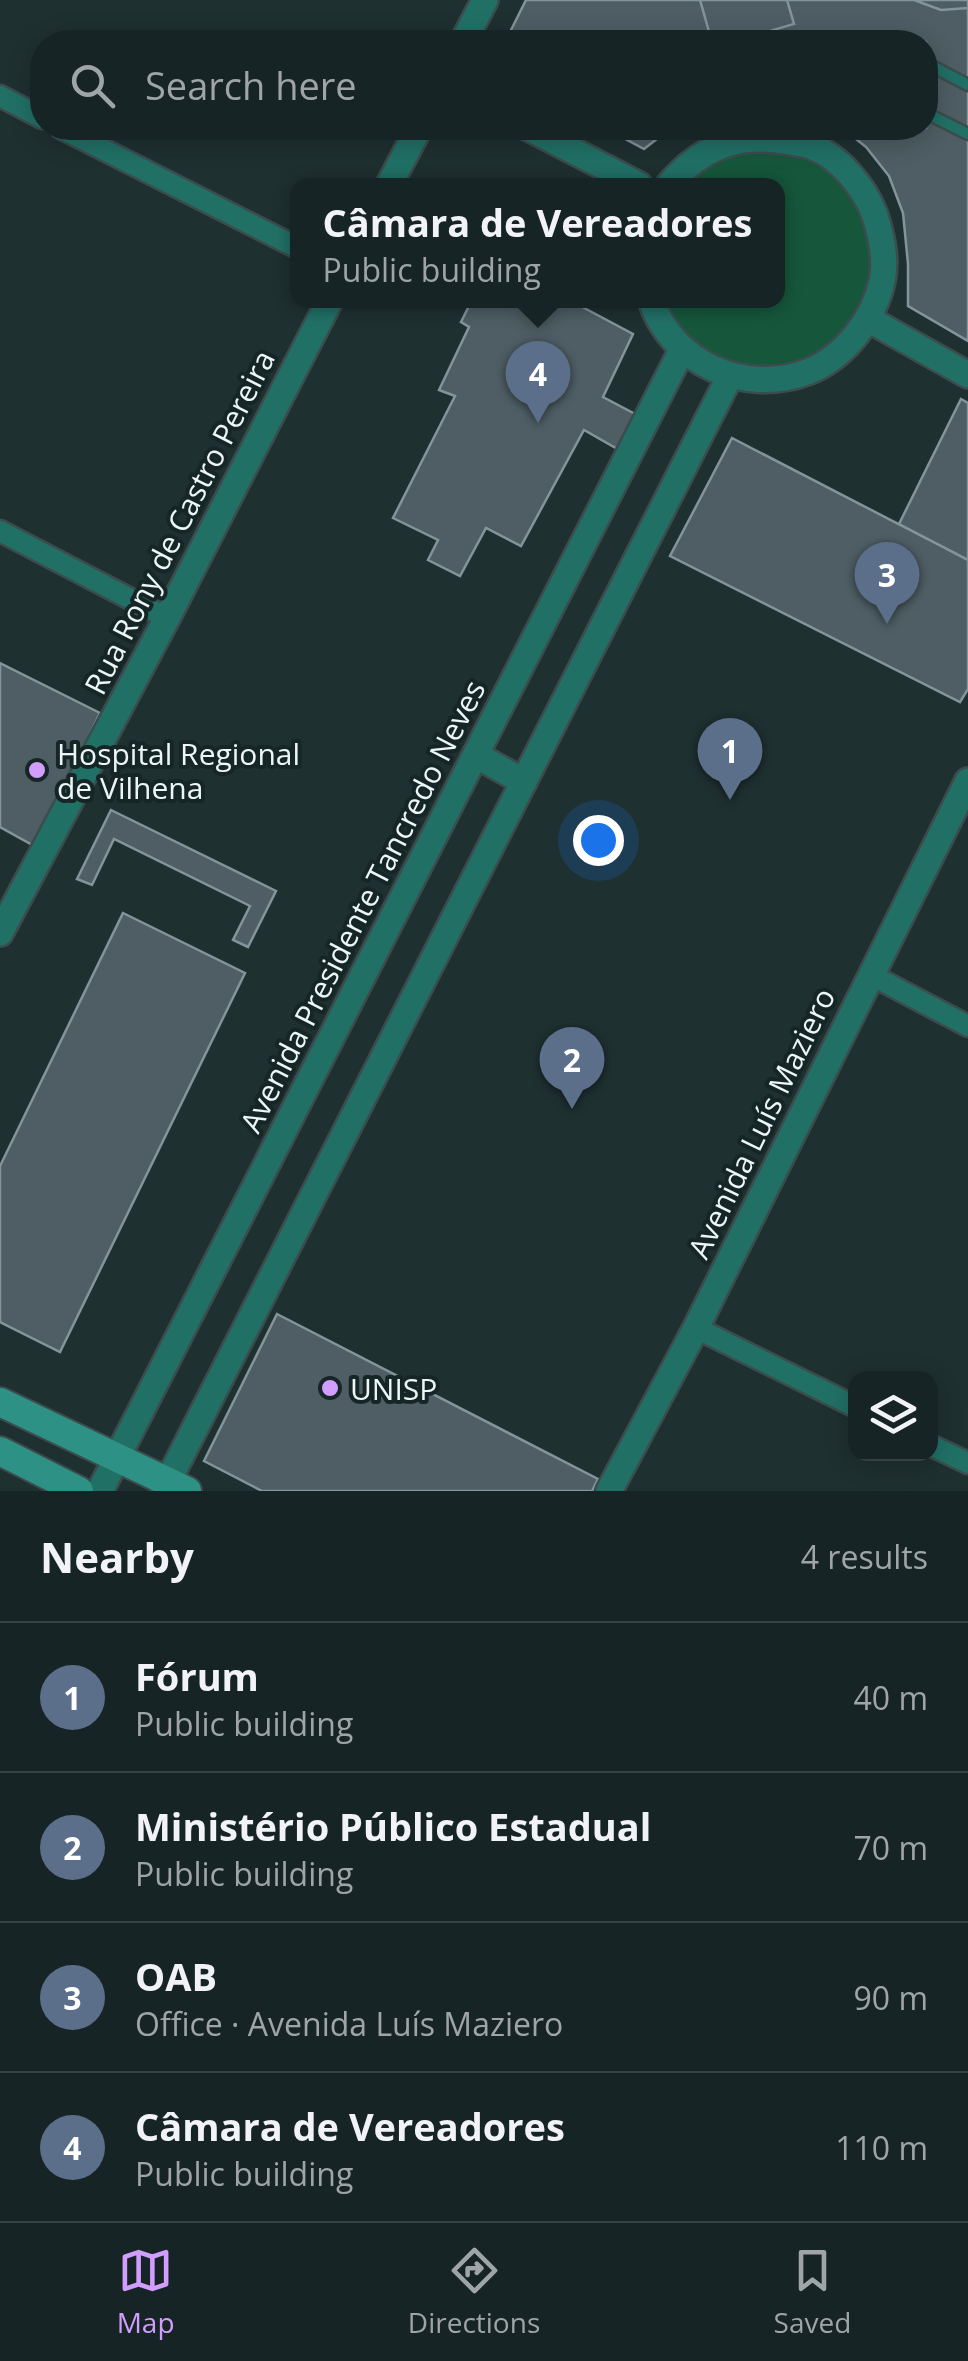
<!DOCTYPE html>
<meta charset="utf-8">
<style>
:root{--surface:#172425;--page:#243032;--text:#f1f3f6;--muted:#9ea4a7;--line:#364142;--accent:#d19dfe}
body{margin:0;font-family:"Open Sans",sans-serif;background:var(--page);color:var(--text)}
.controls{position:absolute;right:30px;bottom:30px;display:grid;overflow:hidden;border-radius:20px;box-shadow:0 5px 25px #0003}
.controls button{width:90px;height:90px;display:grid;place-items:center;padding:0;border:0;border-bottom:2px solid var(--line);background:var(--surface);color:var(--text);font:50px sans-serif}
.you{position:absolute;left:598px;top:840px;width:35px;height:35px;margin:-25px;border:8px solid #fff;border-radius:50%;background:#1a73e8;box-shadow:0 0 0 15px #1a73e833}
.badge{display:grid;place-items:center;width:65px;height:65px;border-radius:50%;background:var(--accent);color:#fff;font-size:32px;font-weight:700}
.pin{position:absolute;translate:-50% -82px;filter:drop-shadow(0 2px 5px #0008)}
.pin::after{content:'';position:absolute;top:52px;width:35px;height:30px;background:inherit;clip-path:polygon(0 0,100% 0,50% 100%)}
.popup{position:absolute;left:290px;top:178px;width:495px;height:130px;box-sizing:border-box;display:grid;place-content:center;border-radius:20px;background:var(--surface);filter:drop-shadow(0 2px 8px #0005);font-size:32px;white-space:nowrap;color:var(--muted)}
.popup b{font-size:38px;color:var(--text)}
.popup::after{content:'';position:absolute;left:50%;top:100%;margin-left:-20px;border:20px solid transparent;border-top-color:var(--surface)}
.list{margin:0;padding:0;list-style:none}
h2{display:flex;justify-content:space-between;align-items:center;height:130px;margin:0;padding:0 40px;font-size:42px}
h2 small{font-size:32px;font-weight:400;color:var(--muted)}
.list li{display:grid;grid-template-columns:65px 1fr auto;gap:30px;align-items:center;box-sizing:border-box;height:150px;padding:0 40px;border-top:2px solid var(--line)}
.list b{display:block;font-size:38px;white-space:nowrap}
.list p{margin:0;font-size:32px;white-space:nowrap;color:var(--muted)}
.list em{font-size:32px;font-style:normal;color:var(--muted)}
.icon{flex:none;width:55px;height:55px;fill:none;stroke:currentColor;stroke-width:2;stroke-linecap:round;stroke-linejoin:round}
.map{position:relative;flex:none;width:968px;height:1491px;overflow:hidden}
.search{position:absolute;background:var(--surface);box-shadow:0 5px 25px #0003;left:30px;right:30px;top:30px;height:110px;display:flex;align-items:center;gap:25px;box-sizing:border-box;padding:0 35px;border-radius:40px;color:var(--muted);font-size:38px}
.sheet{height:730px;background:var(--surface)}
nav{display:flex;justify-content:space-around;align-items:center;box-sizing:border-box;height:140px;border-top:2px solid var(--line);background:var(--surface);font-size:28px;color:var(--muted)}
nav a{display:grid;justify-items:center;gap:5px}
nav .on{color:var(--accent)}
.map>svg:first-child{display:block}
</style>
<div class="map">
<svg width="968" height="1491" viewBox="0 0 968 1491">
<rect width="100%" height="100%" fill="#1f3031"/>
<path fill="#16573c" d="M777,147c23,7 42,13 61,29 15,13 24,33 30,52 15,52 -14,111 -64,131 -20,8 -40,7 -60,5 -37,-4 -64,-32 -80,-63l114,-1v-115h-98c36,-30 50,-36 97,-38z"/>
<path fill="#4e5e64" stroke="#83949a" stroke-width="2.5" d="M526,0h442v341l-60,-35v-42l-5,-51 -14,-37 -23,-29 -24,-19h84v-86h-421z
M700,0h87l7,24 -62,18h-20z
M914,0h54v8l-27,2z
M605,128h66l-27,21z
M472,300h97l64,34 -30,63 34,18 -16,36 -37,-21 -63,116 -35,-18 -26,48 -32,-16 10,-20 -45,-22 62,-122 -16,-6 30,-63 -8,-5z
M961,399l7,4v157l-69,-36z
M732,438l236,122v129l-8,13 -290,-146z
M0,663l100,50 -64,134 -36,-20z
M111,810l165,81 -28,56 -15,-7 17,-34 -136,-67 -22,46 -15,-6z
M123,913l122,60 -185,379 -60,-30v-156z
M277,1314l321,165 -6,12h-330l-58,-30z"/>
<g fill="none" stroke-linecap="round" stroke-linejoin="round">
<defs>
<path id="service" d="M876,42h9
M926,63l42,22
M926,113l42,21
M816,146l12,-18"/>
<path id="minor" d="M0,96l42,22
M61,128l237,120
M0,531l167,87
M871,975l97,51
M696,1328l160,79
M930,1445l38,18"/>
<path id="tertiary" d="M463,42l22,-42
M529,128l110,57
M389,185l30,-57
M651,300c21,64 94,95 156,72 37,-14 67,-53 75,-91 5,-23 -1,-47 -8,-68 -10,-25 -34,-56 -61,-66 -6,-3 -15,-3 -22,-5 -51,-10 -89,4 -122,43
M868,319l100,56
M476,755l48,27
M0,933l167,-315 163,-318
M100,1491l582,-1141
M163,1491l567,-1115
M609,1491l87,-163 272,-547"/>
<path id="secondary" d="M0,1402l187,89
M0,1451l79,40"/>
</defs>
<use href="#service" stroke="#3c4c4d" stroke-width="15"/>
<use href="#minor" stroke="#3c4c4d" stroke-width="25"/>
<use href="#tertiary" stroke="#3c4c4d" stroke-width="30"/>
<use href="#secondary" stroke="#3c4c4d" stroke-width="32"/>
<use href="#service" stroke="#217066" stroke-width="10"/>
<use href="#minor" stroke="#217066" stroke-width="20"/>
<use href="#tertiary" stroke="#217066" stroke-width="25"/>
<use href="#secondary" stroke="#2d9285" stroke-width="28"/>
</g>
<g fill="#d19dfe" stroke="#162627" stroke-width="4">
<circle cx="37" cy="770" r="10"/>
<circle cx="330" cy="1388" r="10"/>
</g>
<g text-anchor="middle" dominant-baseline="central" stroke-width="8" stroke-linejoin="round" paint-order="stroke">
<g font-size="30" fill="#ecf6f7" stroke="#162627">
<text transform="translate(179 522) rotate(-63)">Rua Rony de Castro Pereira</text>
<text transform="translate(362 906) rotate(-63)">Avenida Presidente Tancredo Neves</text>
<text transform="translate(761 1123) rotate(-64)">Avenida Luís Maziero</text>
</g>
<g font-size="30" fill="#ecf6f7" stroke="#162627" text-anchor="start">
<text x="57" y="753">Hospital Regional<tspan x="57" dy="34">de Vilhena</tspan></text>
<text x="350" y="1388">UNISP</text>
</g>
</g>
</svg>
<div class="controls">
<button><svg class="icon" aria-label="layers" viewBox="0 0 24 24"><path d="M12 4l9 5-9 5-9-5zM3 14l9 5 9-5"/></svg></button>
</div>
<div class="you"></div>
<div class="pin badge" style="left:730px;top:800px;background:#5c6f8a">1</div>
<div class="pin badge" style="left:572px;top:1109px;background:#5c6f8a">2</div>
<div class="pin badge" style="left:887px;top:624px;background:#5c6f8a">3</div>
<div class="pin badge" style="left:538px;top:423px;background:#5c6f8a">4</div>
<div class="popup"><b>Câmara de Vereadores</b>Public building</div>
<div class="search"><svg class="icon" aria-label="search" viewBox="0 0 24 24"><circle cx="10" cy="10" r="6"/><path d="M15 15l6 6"/></svg>Search here</div>
</div>
<section class="sheet">
<h2>Nearby<small>4 results</small></h2>
<ul class="list">
<li><span class="badge" style="background:#5c6f8a">1</span><div><b>Fórum</b><p>Public building</p></div><em>40 m</em></li>
<li><span class="badge" style="background:#5c6f8a">2</span><div><b>Ministério Público Estadual</b><p>Public building</p></div><em>70 m</em></li>
<li><span class="badge" style="background:#5c6f8a">3</span><div><b>OAB</b><p>Office · Avenida Luís Maziero</p></div><em>90 m</em></li>
<li><span class="badge" style="background:#5c6f8a">4</span><div><b>Câmara de Vereadores</b><p>Public building</p></div><em>110 m</em></li>
</ul>
</section>
<nav>
<a class="on"><svg class="icon" aria-label="map" viewBox="0 0 24 24"><path d="M3 6l6-2 6 2 6-2v14l-6 2-6-2-6 2zM9 4v14M15 6v14"/></svg>Map</a>
<a><svg class="icon" aria-label="directions" viewBox="0 0 24 24"><path d="M12 3l9 9-9 9-9-9zM9 14v-3h6M13 9l2 2-2 2"/></svg>Directions</a>
<a><svg class="icon" aria-label="saved" viewBox="0 0 24 24"><path d="M7 4h10v16l-5-4-5 4z"/></svg>Saved</a>
</nav>
